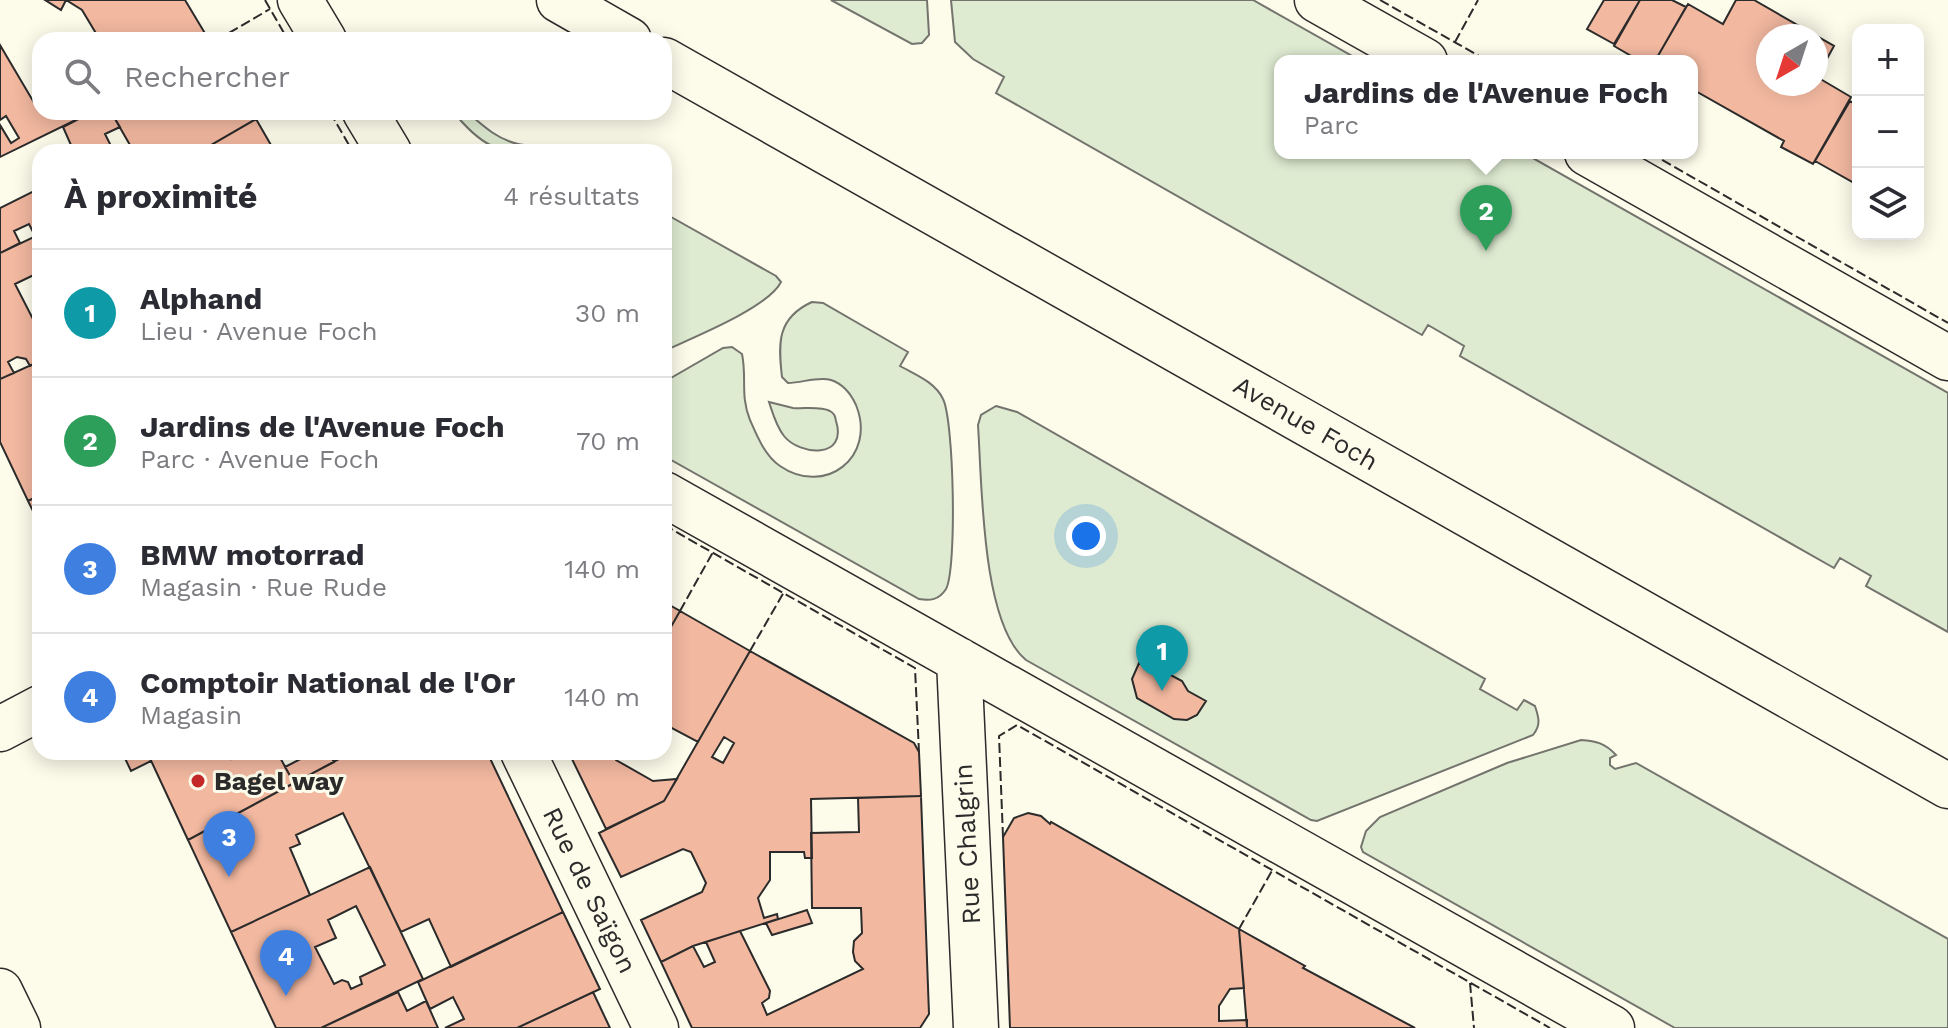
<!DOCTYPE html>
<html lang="fr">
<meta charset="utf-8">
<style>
:root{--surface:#fff;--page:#f2f2f3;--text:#2b2b33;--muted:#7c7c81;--line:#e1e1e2;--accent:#c62828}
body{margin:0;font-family:"Work Sans",sans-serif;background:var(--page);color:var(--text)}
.controls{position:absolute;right:24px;top:24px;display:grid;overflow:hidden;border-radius:16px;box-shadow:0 4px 20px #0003}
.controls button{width:72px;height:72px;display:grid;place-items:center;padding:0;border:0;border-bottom:2px solid var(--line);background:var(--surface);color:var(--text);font:40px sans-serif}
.compass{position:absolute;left:1756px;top:24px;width:72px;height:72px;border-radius:50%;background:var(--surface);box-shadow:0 4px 20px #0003;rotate:219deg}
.you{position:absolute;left:1086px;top:536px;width:28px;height:28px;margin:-20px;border:6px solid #fff;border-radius:50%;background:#1a73e8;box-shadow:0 0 0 12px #1a73e833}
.badge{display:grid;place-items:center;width:52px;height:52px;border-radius:50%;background:var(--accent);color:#fff;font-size:26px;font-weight:700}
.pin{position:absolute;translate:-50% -66px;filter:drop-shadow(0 2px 4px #0008)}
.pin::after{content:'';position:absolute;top:42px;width:28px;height:24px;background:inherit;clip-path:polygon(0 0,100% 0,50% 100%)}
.popup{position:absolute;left:1274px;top:55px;width:424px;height:104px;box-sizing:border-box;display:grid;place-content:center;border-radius:16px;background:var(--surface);filter:drop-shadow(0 2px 6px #0005);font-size:26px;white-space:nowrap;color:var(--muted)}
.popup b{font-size:30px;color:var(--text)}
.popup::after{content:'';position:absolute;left:50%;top:100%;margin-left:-16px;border:16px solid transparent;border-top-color:var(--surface)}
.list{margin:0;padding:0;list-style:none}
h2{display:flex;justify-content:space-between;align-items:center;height:104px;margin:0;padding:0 32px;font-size:34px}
h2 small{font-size:26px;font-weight:400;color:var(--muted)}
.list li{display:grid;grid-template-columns:52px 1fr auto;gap:24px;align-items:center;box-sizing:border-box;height:128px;padding:0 32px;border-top:2px solid var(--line)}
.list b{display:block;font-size:30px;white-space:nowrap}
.list p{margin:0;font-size:26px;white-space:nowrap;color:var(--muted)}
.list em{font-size:26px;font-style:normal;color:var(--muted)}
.icon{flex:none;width:44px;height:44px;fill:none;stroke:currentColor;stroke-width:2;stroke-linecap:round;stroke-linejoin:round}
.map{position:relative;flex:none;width:1948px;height:1028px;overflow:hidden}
.search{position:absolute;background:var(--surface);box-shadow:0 4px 20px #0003;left:32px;top:32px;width:640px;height:88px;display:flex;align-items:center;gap:20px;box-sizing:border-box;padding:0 28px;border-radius:24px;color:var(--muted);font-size:30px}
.panel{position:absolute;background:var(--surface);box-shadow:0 4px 20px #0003;left:32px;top:144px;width:640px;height:616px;border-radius:24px}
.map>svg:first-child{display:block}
</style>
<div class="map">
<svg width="1948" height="1028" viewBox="0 0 1948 1028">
<rect width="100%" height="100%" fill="#fdfbea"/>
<path fill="#deebd1" stroke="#74746e" stroke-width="2" d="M831,0h96l2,35 -7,8 -10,1z
M951,0h302l108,61h-81v92h244l424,240v239l-82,-46 5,-10 -31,-18 -6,10 -374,-212 4,-10 -36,-21 -6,10 -426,-242 8,-16 -31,-18 -18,-17z
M463,112h4c16,14 30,27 51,32 13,3 28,2 40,8 -51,0 -67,5 -102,-37z
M664,213l112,63 5,6c-13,26 -89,56 -117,69z
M812,302l11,1 85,49 -8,14c16,9 35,16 43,33 11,22 14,170 3,190 -7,11 -16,12 -27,10l-255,-143v-74l59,-34 9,-1 10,7c5,23 -2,42 8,66 7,16 15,36 30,46 45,31 97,-9 76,-61 -5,-11 -13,-21 -25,-25 -13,-4 -29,3 -43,3l-6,-6c-4,-34 -5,-59 30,-75z
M769,402c8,2 16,4 24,6 11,1 27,-2 37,3 5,3 5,5 6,10 12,38 -36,35 -52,15 -8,-10 -11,-22 -15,-34z
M996,406l21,6 468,267 -5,10 37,21 7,-10 11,6c4,12 6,19 -2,29l-216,86 -6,-1 -285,-160c-45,-37 -44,-178 -48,-235l3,-10z
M1581,740c15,1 24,3 35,15l-6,3v7l5,4 21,-6 312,176v89h-273l-312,-176 -2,-5 5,-16 14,-14 127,-54z"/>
<path fill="#f2b8a0" stroke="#2b2b2b" stroke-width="2" fill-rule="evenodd" d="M45,0h140l24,40h-109l-18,-30 -16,-10 -5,10z
M1604,0h36l-26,44 -27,-15z
M1640,0h32l14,7 -31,54h-15l-26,-15z
M1736,0h18l80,46 -17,31 34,20 -38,67 -32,-17 3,-6 -92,-52v-28h-37l33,-57 35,20zM1768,36h48v48h-48z
M0,45l33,56 7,-4v15h52l-92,45v-32l11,18 8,-5 -13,-22 -6,4z
M1850,101l8,5 -2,78 -41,-23z
M92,112h19l9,15 -15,7 9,18h-40l-11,-25z
M111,112h140l5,7 -57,33h-31l-3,-4 -6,4h-25z
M256,119l19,33h-76z
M40,188v46l-5,2 -6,-12 -15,7 6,12 -20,10v-45z
M40,234v38l-25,12 21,41 4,-2v38l-10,5 -4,-7 -9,-2 -9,5 6,11 -14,6v-126z
M40,361v134l-12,6 -28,-59v-63z
M40,495v30l-12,-24z
M664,602l16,9 -16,28z
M680,611l70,40 -52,91 -34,-18v-85z
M750,651l164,92 5,9 2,44 -110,3 1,59h-7l-1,-6h-34v28l-12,18 6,20 13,-4 1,5 -85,27 -32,16 -20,-42 61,-28 4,-9 -15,-31 -8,-3 -62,28 -22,-44 65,-32zM724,737l10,6 -11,20 -11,-6z
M1139,663l17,11 11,-1 15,8 6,10 18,10 -9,14 -10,5 -13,-1 -37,-21 -5,-19z
M122,752h25l4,9 -20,10z
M147,752h81l3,7 12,-7h34l17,31 -106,57z
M314,752h14l6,10 -40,21 -9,-16z
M352,752h135l76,160 -112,55 -22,-48 -28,13 -58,-119 -47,22 4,9 -10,4 20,47 -79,37 -43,-92z
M582,752h30l4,8 37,21 24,-2 -13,22 -58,28 -35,-72z
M921,796l8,218 -9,14h-228l-31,-66 32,-16 11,21 11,-5 -9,-20 34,-11 30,60 -1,7 -7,5 5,12 96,-46 -8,-8 -2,-9 1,-11 8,-8 -1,-25h-49l-1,-75 48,-1 -1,-34z
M1028,813l13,3 9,8 1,-2 188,107 5,59 -14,1 -11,17v15l28,-1v8h-237l-7,-191 11,-19z
M370,867l53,112 -102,49h-45l-45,-96zM356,906l29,59 -25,12 2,7 -11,5 -3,-7 -6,-2 -8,4 -19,-37 21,-9 -8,-18z
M807,910l5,13 -40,12 -6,-12z
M563,912l37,77 -83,39h-72l19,-9 -11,-22 -23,12 -12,-27z
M1239,929l66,37 -2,2 112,60h-168z
M398,992l9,19 19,-10 12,27h-117z
M593,992l17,36h-93z"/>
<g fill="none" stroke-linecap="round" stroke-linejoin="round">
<defs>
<path id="minor" d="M300,0l24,40
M1317,0l108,61
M365,112l24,40
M1587,153l361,205
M664,494l948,534
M959,660l17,368
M0,729l40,-21
M523,752l133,276"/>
<path id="major" d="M559,0l70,40
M664,60l1284,726
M0,991l18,37"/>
</defs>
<use href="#minor" stroke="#2b2b2b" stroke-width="47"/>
<use href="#major" stroke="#2b2b2b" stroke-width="47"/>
<use href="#minor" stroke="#fdfbea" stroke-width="44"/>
<use href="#major" stroke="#fdfbea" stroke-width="44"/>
<path stroke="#2b2b2b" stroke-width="2" stroke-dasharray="10 4" stroke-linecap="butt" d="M265,0l23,40
M1380,0l108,61
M217,40l53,-31
M1455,42l23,-42
M330,112l23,40
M256,119l12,-7
M1650,153l298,170
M664,525l251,143 4,84
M680,611l33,-59
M750,651l34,-59
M1003,837l-4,-101 18,-11 533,303
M1239,929l34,-60
M1470,983l4,45"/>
</g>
<circle fill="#c62828" stroke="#fdfbea" stroke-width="3" cx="198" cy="781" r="8"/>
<g text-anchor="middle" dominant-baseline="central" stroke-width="6" stroke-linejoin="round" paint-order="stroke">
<g font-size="26" fill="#2b2b2b" stroke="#fdfbea">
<text transform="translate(1306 423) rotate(30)">Avenue Foch</text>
<text transform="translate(967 844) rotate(-93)">Rue Chalgrin</text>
<text transform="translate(590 890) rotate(64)">Rue de Saïgon</text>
</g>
<g font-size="26" font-weight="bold" fill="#2b2b2b" stroke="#fdfbea" text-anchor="start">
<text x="214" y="781">Bagel way</text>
</g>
</g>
</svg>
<div class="controls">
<button>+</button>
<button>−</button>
<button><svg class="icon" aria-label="layers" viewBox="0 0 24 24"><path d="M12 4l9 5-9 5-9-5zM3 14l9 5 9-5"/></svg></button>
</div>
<svg class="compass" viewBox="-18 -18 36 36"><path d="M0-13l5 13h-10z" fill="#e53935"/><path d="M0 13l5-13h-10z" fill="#7c7c81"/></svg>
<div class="you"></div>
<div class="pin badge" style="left:1162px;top:691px;background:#0f9aa8">1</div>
<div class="pin badge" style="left:1486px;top:251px;background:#2e9e5b">2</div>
<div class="popup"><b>Jardins de l'Avenue Foch</b>Parc</div>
<div class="pin badge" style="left:229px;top:877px;background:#3f7fe0">3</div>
<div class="pin badge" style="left:286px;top:996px;background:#3f7fe0">4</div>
<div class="search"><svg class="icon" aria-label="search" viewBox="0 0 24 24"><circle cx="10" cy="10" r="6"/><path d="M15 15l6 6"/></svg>Rechercher</div>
<section class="panel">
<h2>À proximité<small>4 résultats</small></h2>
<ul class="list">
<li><span class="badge" style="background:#0f9aa8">1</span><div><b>Alphand</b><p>Lieu · Avenue Foch</p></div><em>30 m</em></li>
<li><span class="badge" style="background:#2e9e5b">2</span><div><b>Jardins de l'Avenue Foch</b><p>Parc · Avenue Foch</p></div><em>70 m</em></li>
<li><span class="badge" style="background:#3f7fe0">3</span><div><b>BMW motorrad</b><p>Magasin · Rue Rude</p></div><em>140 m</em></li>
<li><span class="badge" style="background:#3f7fe0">4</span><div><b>Comptoir National de l'Or</b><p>Magasin</p></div><em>140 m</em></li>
</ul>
</section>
</div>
